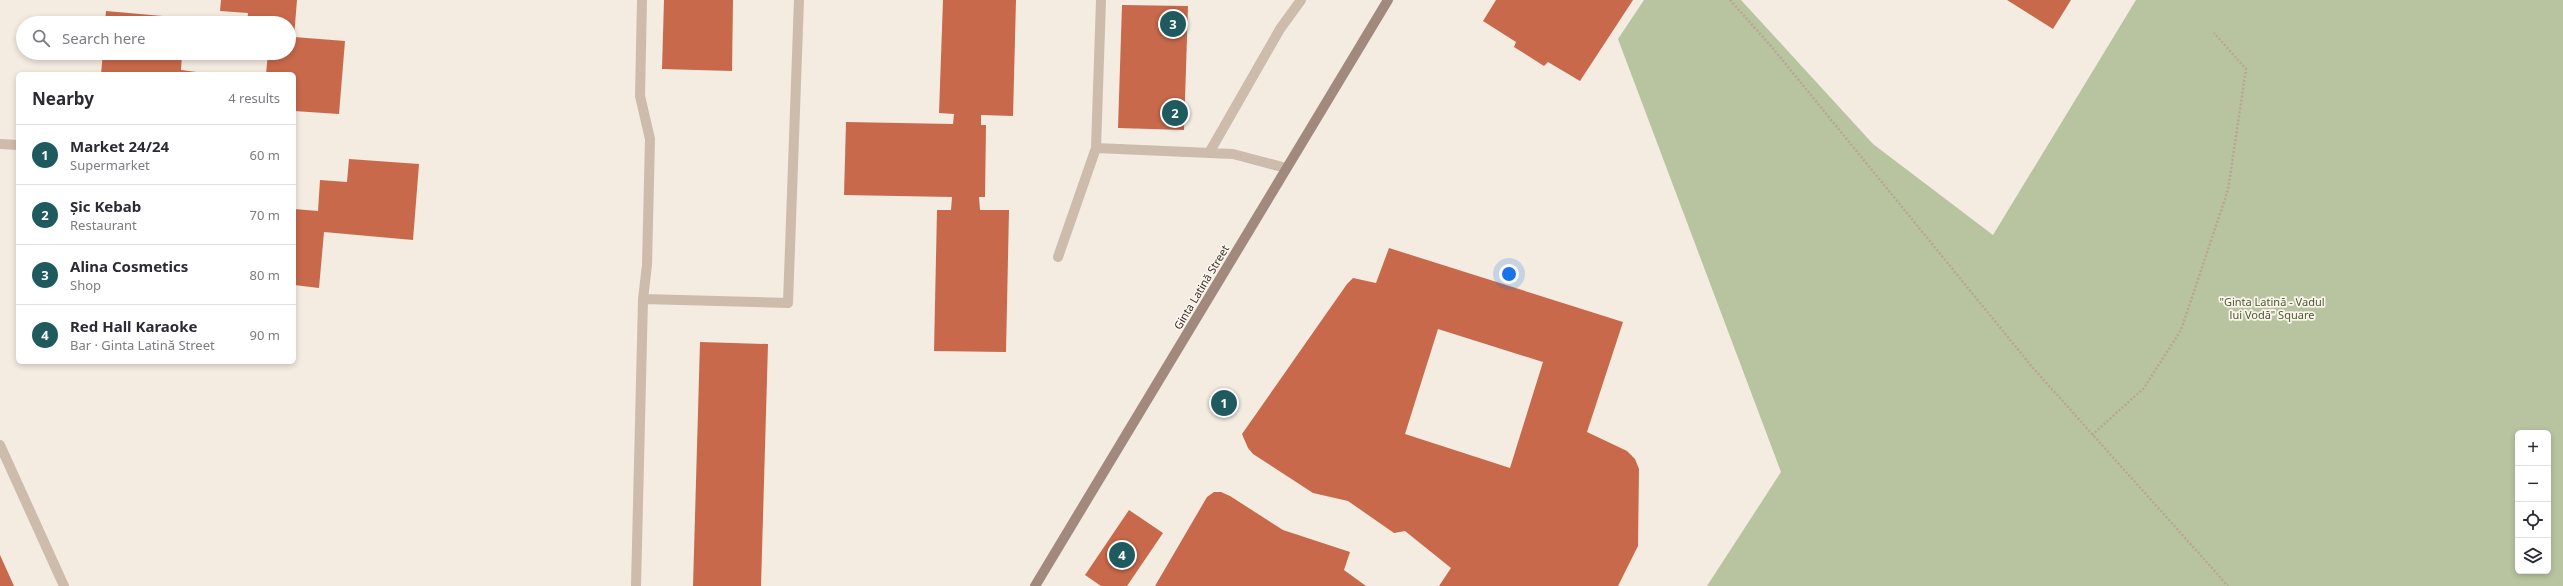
<!DOCTYPE html>
<meta charset="utf-8">
<style>
:root{--surface:#fff;--page:#f7f7f7;--text:#2b2b33;--muted:#7c7c81;--line:#e1e1e2;--accent:#1f5a5e}
body{margin:0;font-family:"Noto Sans",sans-serif;background:var(--page);color:var(--text)}
.controls{position:absolute;right:12px;bottom:12px;display:grid;overflow:hidden;border-radius:6px;box-shadow:0 2px 6px #0003}
.controls button{width:36px;height:36px;display:grid;place-items:center;padding:0;border:0;border-bottom:1px solid var(--line);background:var(--surface);color:var(--text);font:20px sans-serif}
.you{position:absolute;left:1509px;top:274px;width:14px;height:14px;margin:-10px;border:3px solid #fff;border-radius:50%;background:#1a73e8;box-shadow:0 0 0 6px #1a73e833}
.badge{display:grid;place-items:center;width:26px;height:26px;border-radius:50%;background:var(--accent);color:#fff;font-size:13px;font-weight:700}
.pin{position:absolute;translate:-50% -50%;border:2px solid #fff;box-shadow:0 1px 4px #0006}
.list{margin:0;padding:0;list-style:none}
h2{display:flex;justify-content:space-between;align-items:center;height:52px;margin:0;padding:0 16px;font-size:17px}
h2 small{font-size:13px;font-weight:400;color:var(--muted)}
.list li{display:grid;grid-template-columns:26px 1fr auto;gap:12px;align-items:center;box-sizing:border-box;height:60px;padding:0 16px;border-top:1px solid var(--line)}
.list b{display:block;font-size:15px;white-space:nowrap}
.list p{margin:0;font-size:13px;white-space:nowrap;color:var(--muted)}
.list em{font-size:13px;font-style:normal;color:var(--muted)}
.icon{flex:none;width:22px;height:22px;fill:none;stroke:currentColor;stroke-width:2;stroke-linecap:round;stroke-linejoin:round}
.map{position:relative;flex:none;width:2563px;height:586px;overflow:hidden}
.search{position:absolute;background:var(--surface);box-shadow:0 2px 6px #0003;left:16px;top:16px;width:280px;height:44px;display:flex;align-items:center;gap:10px;box-sizing:border-box;padding:0 14px;border-radius:22px;color:var(--muted);font-size:15px}
.panel{position:absolute;background:var(--surface);box-shadow:0 2px 6px #0003;left:16px;top:72px;width:280px;height:292px;border-radius:6px}
.map>svg:first-child{display:block}
</style>
<div class="map">
<svg width="2563" height="586" viewBox="0 0 2563 586">
<rect width="100%" height="100%" fill="#f4ebe1"/>
<path fill="#b8c4a0" fill-rule="evenodd" d="M1644,0h97l132,144 120,91 143,-235h427v586h-856l74,-114 -163,-433zM2518,433h30v138h-30z"/>
<path fill="#c8694b" fill-rule="evenodd" d="M221,0h76l-3,37 51,4 -6,73 -45,-3v-37h-28l2,-21h21v-30h-42l1,-10 -28,-2z
M664,0h69l-1,71 -70,-2z
M943,0h73l-3,116 -32,-1v10h5l-1,72h-6l1,13h29l-3,142 -72,-1 3,-141h14l1,-13 -108,-2 2,-73 107,2 1,-10 -15,-1z
M1496,0h137l-53,81 -32,-19 -4,4 -30,-19 2,-5 -33,-21z
M2007,0h64l-18,29z
M1122,5l66,1 -4,124 -66,-2z
M106,11l79,7 -1,5h-79z
M103,53h79l-1,17 31,4h-111z
M349,159l70,5 -6,76 -89,-8 -5,56 -25,-3v-76l24,2 2,-31 27,2z
M1389,248l234,74 -36,110 40,19 8,8 4,10 -1,77 -20,40h-179l12,-18 -46,-37 -11,2 -46,-32 -35,-8 -60,-39 -5,-6 -6,-14 105,-150 6,-6 23,5zM1438,329l105,33 -33,106 -105,-34z
M700,342l68,2 -7,242h-68z
M1214,492h7l9,4 53,34 67,22 -6,18 22,16h-211l52,-89z
M1129,510l34,23 -36,53h-26l-16,-11z
M0,555l14,31h-14z"/>
<g fill="none" stroke-linecap="round" stroke-linejoin="round">
<path stroke="#b9a596" stroke-width="2.5" stroke-dasharray="2 2" stroke-linecap="butt" d="M1730,0l41,46 262,322 195,218
M2092,435l52,-47 37,-58 47,-140 18,-121 -32,-36"/>
<path stroke="#cdbbac" stroke-width="10" d="M642,0l-2,96 10,43 -3,126 -4,34
M1101,0l-5,148 137,6 53,14
M0,144l18,1
M1209,153l71,-124 21,-29
M1058,257l38,-109
M0,445l64,141
M636,586l7,-287 145,4 11,-303"/>
<path stroke="#a18a7d" stroke-width="10" d="M1035,586l353,-586"/>
</g>
<g text-anchor="middle" dominant-baseline="central" stroke-width="3.5" stroke-linejoin="round" paint-order="stroke">
<g font-size="11" fill="#3b302b" stroke="#fbf5ee">
<text transform="translate(1201 287) rotate(-59)">Ginta Latină Street</text>
</g>
<g font-size="11" fill="#4a5a2e" stroke="#fbf5ee">
<text x="2272" y="301">"Ginta Latină - Vadul<tspan x="2272" dy="13">lui Vodă" Square</tspan></text>
</g>
</g>
</svg>
<div class="controls">
<button>+</button>
<button>−</button>
<button><svg class="icon" aria-label="locate" viewBox="0 0 24 24"><circle cx="12" cy="12" r="6"/><path d="M12 2v4M12 18v4M2 12h4M18 12h4"/></svg></button>
<button><svg class="icon" aria-label="layers" viewBox="0 0 24 24"><path d="M12 4l9 5-9 5-9-5zM3 14l9 5 9-5"/></svg></button>
</div>
<div class="you"></div>
<div class="pin badge" style="left:1224px;top:403px">1</div>
<div class="pin badge" style="left:1175px;top:113px">2</div>
<div class="pin badge" style="left:1173px;top:24px">3</div>
<div class="pin badge" style="left:1122px;top:555px">4</div>
<div class="search"><svg class="icon" aria-label="search" viewBox="0 0 24 24"><circle cx="10" cy="10" r="6"/><path d="M15 15l6 6"/></svg>Search here</div>
<section class="panel">
<h2>Nearby<small>4 results</small></h2>
<ul class="list">
<li><span class="badge">1</span><div><b>Market 24/24</b><p>Supermarket</p></div><em>60 m</em></li>
<li><span class="badge">2</span><div><b>Șic Kebab</b><p>Restaurant</p></div><em>70 m</em></li>
<li><span class="badge">3</span><div><b>Alina Cosmetics</b><p>Shop</p></div><em>80 m</em></li>
<li><span class="badge">4</span><div><b>Red Hall Karaoke</b><p>Bar · Ginta Latină Street</p></div><em>90 m</em></li>
</ul>
</section>
</div>
